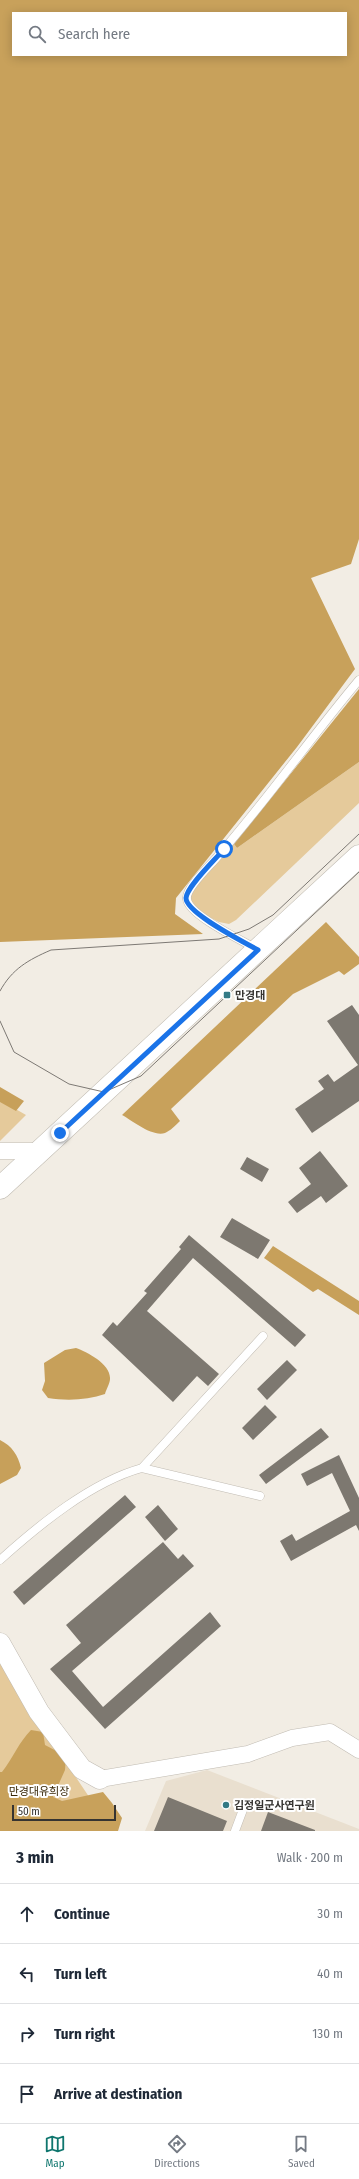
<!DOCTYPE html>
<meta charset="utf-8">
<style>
:root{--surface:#fff;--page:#f2f2f3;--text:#1f2937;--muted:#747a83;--line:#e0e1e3;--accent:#0f766e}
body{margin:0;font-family:"Fira Sans Condensed","Noto Sans KR",sans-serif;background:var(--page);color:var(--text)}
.scale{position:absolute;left:12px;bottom:10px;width:104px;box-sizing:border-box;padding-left:4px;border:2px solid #363431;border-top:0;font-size:11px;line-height:14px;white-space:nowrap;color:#363431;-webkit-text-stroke:3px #fff;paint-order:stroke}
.stop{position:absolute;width:12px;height:12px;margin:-9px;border:3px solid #1a73e8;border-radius:50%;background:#fff}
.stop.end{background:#1a73e8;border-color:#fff;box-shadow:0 1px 4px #0008}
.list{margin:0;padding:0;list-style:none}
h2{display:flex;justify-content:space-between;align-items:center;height:52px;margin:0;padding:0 16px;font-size:17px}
h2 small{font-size:13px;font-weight:400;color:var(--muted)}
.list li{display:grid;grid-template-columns:26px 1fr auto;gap:12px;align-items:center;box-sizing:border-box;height:60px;padding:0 16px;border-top:1px solid var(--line)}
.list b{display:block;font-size:15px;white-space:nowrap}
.list em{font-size:13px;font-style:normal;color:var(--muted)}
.icon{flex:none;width:22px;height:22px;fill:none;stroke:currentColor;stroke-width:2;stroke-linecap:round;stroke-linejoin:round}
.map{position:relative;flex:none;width:359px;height:1831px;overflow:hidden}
.search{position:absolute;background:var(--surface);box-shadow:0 2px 10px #0003;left:12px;right:12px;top:12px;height:44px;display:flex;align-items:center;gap:10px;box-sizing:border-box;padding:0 14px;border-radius:0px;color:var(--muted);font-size:15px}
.sheet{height:292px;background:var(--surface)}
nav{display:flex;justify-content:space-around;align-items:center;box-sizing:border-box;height:56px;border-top:1px solid var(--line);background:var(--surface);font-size:11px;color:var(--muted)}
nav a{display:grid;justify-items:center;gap:2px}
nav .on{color:var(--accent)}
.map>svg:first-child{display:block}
</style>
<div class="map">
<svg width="359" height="1831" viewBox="0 0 359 1831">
<rect width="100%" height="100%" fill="#f2ede4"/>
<path fill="#e9dfcf" d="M207,1770l152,59v2h-214l21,-50z"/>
<path fill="#e5ca9b" d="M359,762v41l-123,117 -7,4 -10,-2 -14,-7 -14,-11 -2,-8 4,-7 41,-45 3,4z
M0,1100l26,15 -26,26z
M0,1650l67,114 45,67h-112z"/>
<path fill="#c8a15b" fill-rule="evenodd" d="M0,0h359v539l-8,25 -40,14 44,91 -58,78 -121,151 -1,16 28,20 -203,8zM13,13h333v42h-333z
M359,689v73l-122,86 -3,-4z
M326,922l33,35v7l-15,11 -5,-4 -46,23 -122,115 9,12c-4,4 -10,10 -15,12 -13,4 -32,-12 -43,-18z
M31,1730l12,2 2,13 21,11 -1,14 -12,27 9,4 41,-9 9,11 10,15 -4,13h-118v-59h2c11,-14 17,-30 29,-42z"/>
<path fill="#c7a05a" d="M0,1087l24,14 -8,10 -16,-9z
M273,1246l86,55v14l-41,-26 -5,3 -49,-34z
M76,1348c11,4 35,16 34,31 0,4 -4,11 -5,15 -17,6 -38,7 -57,4l-6,-8 3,-9 -1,-18 21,-13z
M0,1440c12,6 18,15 21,28l-4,7 -17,9z"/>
<path fill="#7d7870" d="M352,1005l7,10v86l-47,32 -17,-24 29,-20 -6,-8 10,-7 6,8 24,-17 -31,-44z
M320,1151l28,35 -22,17 -5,-7 -24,17 -9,-11 23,-18 -12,-16z
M247,1157l22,12 -7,13 -22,-13z
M232,1218l38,22 -12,19 -38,-22z
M189,1235l117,100 -11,12 -102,-89 -46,53 72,63 -11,12 -11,-10 -24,26 -71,-67 11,-13 4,4 30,-33 -3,-2 37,-42 -2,-2z
M287,1360l10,10 -30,30 -10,-11z
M265,1405l12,12 -24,23 -11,-12z
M321,1428l8,9 -63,47 -7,-9z
M339,1455l20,43v33l-3,-6 -65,36 -11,-20 12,-7 4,7 54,-30 -18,-38 -25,13 -6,-12z
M125,1495l11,12 -112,98 -11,-13z
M158,1505l20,24 -13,12 -20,-24z
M163,1542l15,17 5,-5 11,12 -122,105 31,36 107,-95 11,14 -116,103 -55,-60 31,-26 -15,-18z
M168,1797l59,24 -4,10h-69z
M268,1812l47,18v1h-54z"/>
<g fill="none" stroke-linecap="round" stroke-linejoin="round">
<defs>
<path id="service" d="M257,949c-14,-8 -69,-34 -70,-50 -2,-11 24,-34 31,-43 50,-57 93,-119 141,-176
M142,1468l118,28
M0,1560c39,-35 91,-78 142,-92l121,-132
M235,1831l9,-24"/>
<path id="minor" d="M0,1151h41
M100,1779l148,-25 44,-16 38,-6 29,18"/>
<path id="tertiary" d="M0,1643l39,69 43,57 18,10"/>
<path id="primary" d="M0,1188l359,-332"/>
</defs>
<use href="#service" stroke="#c0bbb2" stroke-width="9"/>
<use href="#minor" stroke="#c0bbb2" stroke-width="17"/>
<use href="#tertiary" stroke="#c0bbb2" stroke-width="21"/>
<use href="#primary" stroke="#c0bbb2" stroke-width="23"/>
<use href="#service" stroke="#fff" stroke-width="8"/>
<use href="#minor" stroke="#fff" stroke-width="16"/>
<use href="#tertiary" stroke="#fff" stroke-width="20"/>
<use href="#primary" stroke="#fff" stroke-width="22"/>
<path stroke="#7d7974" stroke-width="1" d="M0,991c12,-22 28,-31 51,-41l168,-11 30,-10 24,-14 86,-81
M0,1021l14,31 55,32 35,8 37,-16 218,-204"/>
</g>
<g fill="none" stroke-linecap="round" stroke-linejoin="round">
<path stroke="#1a73e8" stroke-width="5" d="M60,1133l198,-183c-14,-8 -72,-37 -72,-52 1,-12 30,-39 38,-49"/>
</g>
<g fill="#337a85" stroke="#fff" stroke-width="1.5">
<rect x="223" y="991" width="8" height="8" rx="2"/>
<circle cx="226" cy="1805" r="4"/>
</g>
<g text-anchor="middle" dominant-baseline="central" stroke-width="4" stroke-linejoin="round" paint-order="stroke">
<g font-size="11" font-weight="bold" fill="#363431" stroke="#fff" text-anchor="start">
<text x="235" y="995">만경대</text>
<text x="234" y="1805">김정일군사연구원</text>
</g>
<g font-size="11" fill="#382707" stroke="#fff">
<text x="39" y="1791">만경대유희장</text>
</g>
</g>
</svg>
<div class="scale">50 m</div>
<div class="stop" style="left:224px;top:849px"></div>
<div class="stop end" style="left:60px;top:1133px"></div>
<div class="search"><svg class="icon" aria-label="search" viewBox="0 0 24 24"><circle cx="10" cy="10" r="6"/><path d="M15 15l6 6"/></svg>Search here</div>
</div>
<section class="sheet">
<h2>3 min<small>Walk · 200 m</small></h2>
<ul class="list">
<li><svg class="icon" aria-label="ahead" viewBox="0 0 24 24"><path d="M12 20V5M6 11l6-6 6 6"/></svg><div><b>Continue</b></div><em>30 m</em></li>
<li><svg class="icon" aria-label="left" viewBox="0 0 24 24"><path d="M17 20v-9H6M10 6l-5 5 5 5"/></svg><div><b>Turn left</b></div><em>40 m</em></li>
<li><svg class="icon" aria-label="right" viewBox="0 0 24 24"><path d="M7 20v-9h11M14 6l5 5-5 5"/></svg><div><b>Turn right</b></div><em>130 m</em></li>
<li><svg class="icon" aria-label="arrive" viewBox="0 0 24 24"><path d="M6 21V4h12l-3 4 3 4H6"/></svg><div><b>Arrive at destination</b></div></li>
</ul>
</section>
<nav>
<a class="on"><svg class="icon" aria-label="map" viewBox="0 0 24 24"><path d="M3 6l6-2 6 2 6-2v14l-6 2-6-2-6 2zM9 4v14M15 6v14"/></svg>Map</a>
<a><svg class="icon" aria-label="directions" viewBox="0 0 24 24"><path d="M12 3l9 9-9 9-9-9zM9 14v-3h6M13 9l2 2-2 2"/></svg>Directions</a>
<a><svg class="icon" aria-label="saved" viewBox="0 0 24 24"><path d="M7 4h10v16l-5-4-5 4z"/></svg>Saved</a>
</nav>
